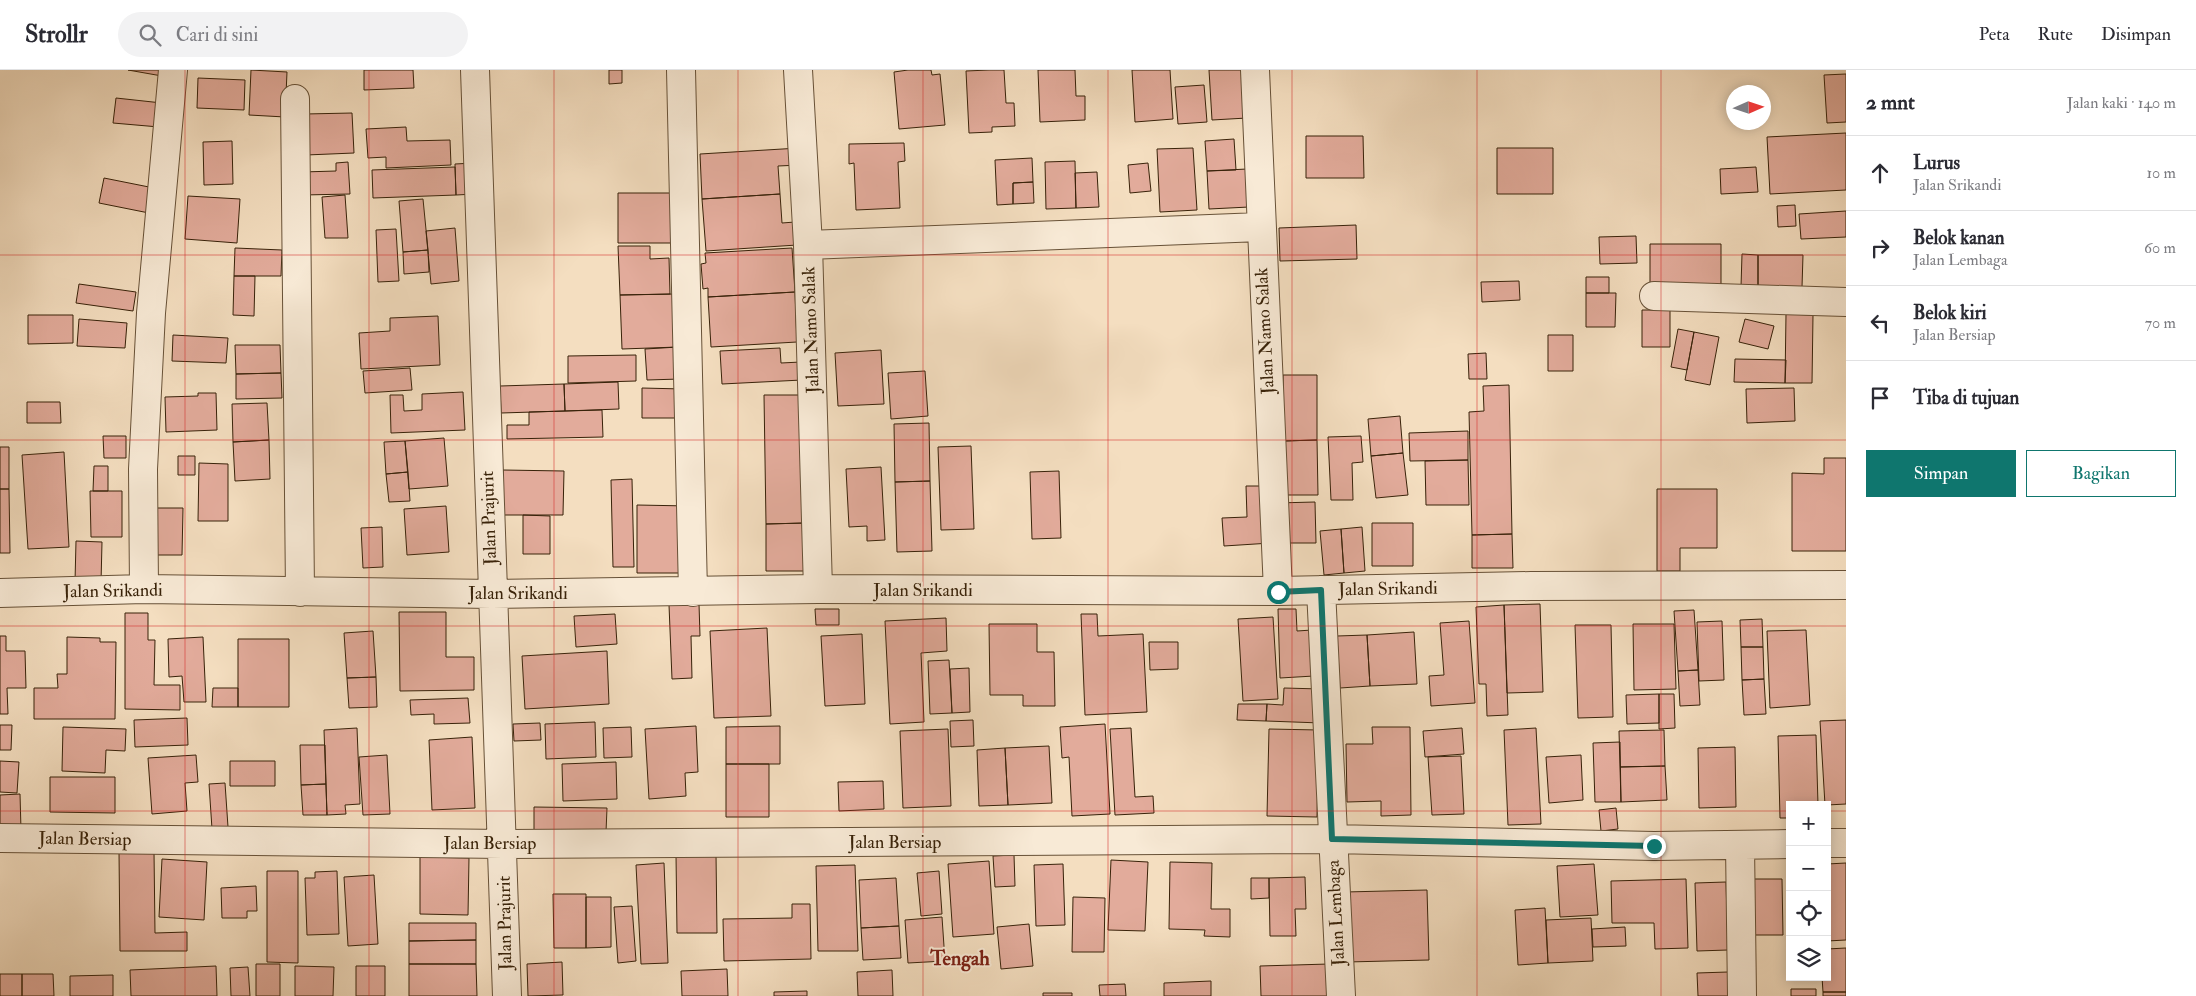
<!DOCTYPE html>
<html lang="id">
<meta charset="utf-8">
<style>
:root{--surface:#fff;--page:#f2f2f3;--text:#2b2b33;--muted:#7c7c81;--line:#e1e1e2;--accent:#0f766e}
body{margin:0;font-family:"IM FELL Double Pica",serif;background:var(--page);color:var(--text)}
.controls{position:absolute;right:15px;bottom:15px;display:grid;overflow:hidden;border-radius:0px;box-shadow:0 2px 12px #0003}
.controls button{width:45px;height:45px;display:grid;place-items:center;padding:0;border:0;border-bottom:1px solid var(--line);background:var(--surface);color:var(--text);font:25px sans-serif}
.compass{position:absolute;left:1726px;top:15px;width:45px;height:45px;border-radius:50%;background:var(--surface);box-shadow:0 2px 12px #0003;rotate:87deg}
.stop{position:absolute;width:15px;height:15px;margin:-11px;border:4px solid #0f766e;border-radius:50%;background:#fff}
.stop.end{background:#0f766e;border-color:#fff;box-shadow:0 1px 5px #0008}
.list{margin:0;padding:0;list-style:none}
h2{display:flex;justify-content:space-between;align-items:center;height:65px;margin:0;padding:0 20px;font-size:21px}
h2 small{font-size:16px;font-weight:400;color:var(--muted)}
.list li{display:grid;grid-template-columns:32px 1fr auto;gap:15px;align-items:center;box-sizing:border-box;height:75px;padding:0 20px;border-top:1px solid var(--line)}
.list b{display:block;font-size:19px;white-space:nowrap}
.list p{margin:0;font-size:16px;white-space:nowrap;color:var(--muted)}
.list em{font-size:16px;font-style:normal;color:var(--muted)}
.actions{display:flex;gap:10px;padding:15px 20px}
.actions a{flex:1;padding:11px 0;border:1px solid var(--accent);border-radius:0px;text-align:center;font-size:18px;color:var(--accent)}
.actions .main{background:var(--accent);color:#fff}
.icon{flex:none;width:28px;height:28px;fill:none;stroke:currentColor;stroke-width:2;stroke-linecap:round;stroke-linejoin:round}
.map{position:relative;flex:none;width:1846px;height:926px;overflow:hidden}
header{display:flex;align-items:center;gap:30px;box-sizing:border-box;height:70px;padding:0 25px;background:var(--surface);border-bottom:1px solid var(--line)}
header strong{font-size:24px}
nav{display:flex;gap:28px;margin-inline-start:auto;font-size:18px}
.search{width:350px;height:45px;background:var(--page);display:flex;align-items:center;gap:12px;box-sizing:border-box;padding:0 18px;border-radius:28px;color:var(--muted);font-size:19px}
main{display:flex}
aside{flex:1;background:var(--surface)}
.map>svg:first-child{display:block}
</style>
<header>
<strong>Strollr</strong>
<div class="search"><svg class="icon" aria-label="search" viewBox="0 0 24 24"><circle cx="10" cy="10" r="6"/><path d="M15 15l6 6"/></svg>Cari di sini</div>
<nav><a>Peta</a><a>Rute</a><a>Disimpan</a></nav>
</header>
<main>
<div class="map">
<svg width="1846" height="926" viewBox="0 0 1846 926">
<rect width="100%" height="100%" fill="#f4dec0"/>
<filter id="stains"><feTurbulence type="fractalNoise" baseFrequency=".004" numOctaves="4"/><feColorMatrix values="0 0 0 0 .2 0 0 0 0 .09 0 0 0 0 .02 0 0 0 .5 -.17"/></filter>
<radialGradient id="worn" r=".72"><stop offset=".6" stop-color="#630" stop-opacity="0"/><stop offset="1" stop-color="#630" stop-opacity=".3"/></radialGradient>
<path fill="#e2ab9b" stroke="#382209" d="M128,0h35l-1,6z
M251,0l36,2 -2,45 -36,-2z
M364,0h49l1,18 -50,2z
M609,0h13v13l-13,1z
M908,0h23l1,5 8,-1 5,51 -46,4 -5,-57z
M989,0h15l2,33h8l1,23 -23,1v5l-23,1 -3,-62z
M1038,0h37l1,26h9v24l-45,2z
M1132,0h38l3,49 -38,3z
M1209,0h35l3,48 -35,2z
M1846,4v48l-19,1 -3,-48z
M198,8l47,2 -1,30 -47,-2z
M1204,15l3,37 -29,2 -3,-37z
M116,28l46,5 -3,24 -46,-4z
M352,43l2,40 -48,2 -1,-41z
M406,57l1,14 43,-1 1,25 -65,3v-11l-18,1 -2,-29z
M1846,63v57l-76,4 -3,-57z
M1306,66h57l1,42h-58z
M1234,69l2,31 -29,1 -2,-30z
M232,71l1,43 -29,1 -1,-43z
M904,73l1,18 -7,1 2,46 -44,2 -2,-47 -5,1v-20z
M799,78l1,17 -22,1 2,28 -78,5 -2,-45z
M1193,78l4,62 -37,2 -3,-63z
M1497,78h56v46h-56z
M1032,88l1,24 -20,1v21l-16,1 -2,-45z
M1075,91l1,47 -30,1 -1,-47z
M348,92l2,32 -47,1 -1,-23 34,-1v-8z
M474,93l1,31 -19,1 -1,-31z
M1148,93l3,28 -21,2 -2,-28z
M455,97l1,28 -83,3 -1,-28z
M1756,97l2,25 -37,2 -1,-25z
M1247,99l2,38 -40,2 -2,-38z
M1097,102l2,35 -23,1 -1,-35z
M104,108l55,11 -5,25 -55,-11z
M1033,112l1,21 -21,1v-21z
M618,123h59l-1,50h-58z
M780,124l2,29 13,-1 2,23 -91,6 -4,-52z
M345,125l3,43h-23l-3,-41z
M188,126l52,3 -3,44 -52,-4z
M423,129l5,51 -25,2 -4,-51z
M1795,135l1,21 -18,1 -1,-21z
M1846,141v26l-45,2 -2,-25z
M1356,155l1,34 -77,2 -1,-33z
M455,158l4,53 -28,3 -5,-53z
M396,159l3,52 -21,1 -2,-52z
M1636,166l1,27 -37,1 -1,-27z
M1650,174h71v42h-71z
M618,176h32v13l19,-1 1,36 -50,1z
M235,178l47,2 -1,26h-47z
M792,178l3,44 -87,5v-9l-5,1 -2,-25 5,-1 -1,-10z
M428,180l1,22 -25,2 -1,-22z
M1742,184l16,1v32h-17z
M1758,185h45l-1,32h-44z
M234,206h21l-1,40 -21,-1z
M1586,207h23v16h-23z
M1519,211l1,19 -38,2 -1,-20z
M79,214l57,8 -3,19 -57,-8z
M795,222l2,50 -86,5 -3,-50z
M1586,223h30l-1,34h-29z
M677,224l1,53 -56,2 -2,-54z
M1642,240h28v37h-28z
M1786,244l27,1 -1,68h-27z
M28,245h45v28l-45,1z
M438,246l2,49 -79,4 -2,-36 31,-2v-13z
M79,249l48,4 -2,25 -48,-2z
M1745,249l29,7 -6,23 -29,-7z
M1678,259l16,3 -7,38 -16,-3z
M1694,262l25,5 -9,48 -25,-5z
M173,265l55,3 -2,25 -54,-2z
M1548,265h25v36h-25z
M235,275h45l1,28 -45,1z
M678,277l2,32 -33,1 -2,-31z
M780,278l1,15 20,-1 1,18 -80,4 -2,-33z
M881,280l3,54 -46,2 -3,-53z
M1486,283l1,26h-18l-1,-25z
M636,285v26l-68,2v-27z
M1735,289l51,1 -1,23 -51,-1z
M410,298l2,22 -47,3 -2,-22z
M925,301l3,45 -37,3 -3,-46z
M281,303l1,25 -46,1v-25z
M1283,305h34v65l-34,1z
M618,312l1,27 -54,2 -1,-27z
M564,314l1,27 -64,2 -1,-27z
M1509,315l3,149 -40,1 -3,-123 15,-1 -1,-25z
M642,318l41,1 -7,29h-34z
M1794,318l1,33 -48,2 -1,-34z
M463,322l2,38 -74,3 -1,-38h13l1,16 18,-1v-16z
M198,323h18l1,37 -51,2 -1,-35 33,-1z
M764,325h39l2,128 -39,1z
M27,332h33l1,21h-34z
M267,333l2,37 -36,2 -1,-38z
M602,340l1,27 -96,2v-14h22v-13z
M1400,346l3,37 -32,3 -3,-37z
M929,353l1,58 -35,1 -1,-58z
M1468,361v29l-58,1 -1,-28z
M103,366h23v22h-22z
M1361,366l2,26 -11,1 1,37h-22l-3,-63z
M444,368l4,48 -39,3 -4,-48z
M269,370l1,39 -35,2 -2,-39z
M1317,370l1,55h-35v-54z
M405,371l3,31 -22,2 -2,-32z
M971,376l3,83 -33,1 -3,-83z
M0,377h9v42h-9z
M64,382l5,95 -41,2 -6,-94z
M1403,383l5,42 -32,3 -5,-42z
M178,386h17v19h-17z
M1824,388h22v93h-54v-78l32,1z
M1468,390l1,45h-43l-1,-44z
M199,393l29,1v57h-30z
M94,396h14v25h-15z
M881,397l4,73 -18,1v-15l-18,1 -3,-58z
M503,400l61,1 -1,44h-61z
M1059,401l2,67 -29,1 -2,-67z
M408,402l2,29 -21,1 -3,-28z
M632,409l2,88h-21l-2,-87z
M930,411l2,70 -35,1 -2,-70z
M1246,416h22l3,57 -47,3 -2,-28 25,-1z
M0,419h9l1,64h-10z
M1657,419h60v59h-37v23h-23z
M90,421h32v46h-31z
M1315,432l1,41h-39l-1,-40z
M637,435l52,1 -1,67h-51z
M446,436l3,46 -42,3 -3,-46z
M156,438h27l-1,47h-28z
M523,445l27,1v38h-27z
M805,453v48h-39v-47z
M1372,453h41v43h-41z
M382,457l1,40 -20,1 -2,-40z
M1362,457l3,44 -21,2 -3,-44z
M1341,459l3,44 -20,2 -4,-44z
M1512,464l1,34h-41v-33z
M76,471l26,1 -1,41 -26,-1z
M699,534l1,32h-9l1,42 -20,1 -3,-74z
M1540,534l3,88 -36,1 -3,-88z
M1504,535l4,110 -21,1 -1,-32h-7l-3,-77z
M815,539h24v16h-23z
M1278,539h18l1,22 15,-1 2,46 -34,2z
M1694,540l4,60 -20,1 -4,-60z
M399,542h47v45h28v33l-74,1z
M125,543h23v27h7l-1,45h26v25l-55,-1z
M615,544l2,30 -41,3 -2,-31z
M1081,544h16l1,22 45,-2 4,78 -62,3z
M1273,547l5,82 -35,2 -5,-82z
M946,548l1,33 -26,2 3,69 -34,2 -5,-103z
M1762,549l1,28h-22l-1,-27z
M1469,551l6,82 -44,3 -2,-30 15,-1 -4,-52z
M1722,551l2,59 -25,1 -2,-59z
M989,554h48v28h17l1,54h-32v-11h-33z
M1633,554h41l2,65 -42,1z
M1575,555h36l2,92 -35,1z
M767,558l4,88 -57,2 -4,-87z
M1806,560l4,75 -40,3 -3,-77z
M373,561l3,46 -29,1 -3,-45z
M1414,562l3,52 -47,2 -3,-51z
M862,564l3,70 -40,2 -4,-70z
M1367,565l3,51 -30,2 -3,-52z
M0,566h6v15h19l1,37h-19l1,26h-8z
M67,567l33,1v4h16l-1,77h-81v-31h24l-1,-14h10z
M203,567l3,65h-22l-2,-26 -13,1 -1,-38z
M238,569h51v68h-51z
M1149,572h29v27l-28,1z
M1741,577h22l1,32 -22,1z
M607,581l2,53 -84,5 -3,-53z
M949,590l3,53 -22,1 -2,-53z
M969,598l1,44 -18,1 -2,-44z
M1698,600l2,35 -20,1 -2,-35z
M376,607l1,30 -28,1 -2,-30z
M1764,609l2,35 -22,1 -2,-35z
M213,618h25v19h-26z
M1284,618l37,1v34l-55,-2 1,-17 16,1z
M1659,624v29l-32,1 -1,-29z
M1659,624h15l1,34 -16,1z
M468,628l2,25 -36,1v-10l-23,1 -1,-15z
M1238,634h29l-1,17 -29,-1z
M187,648l1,27 -53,2 -1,-27z
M973,650l1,26 -23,1 -1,-26z
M1846,650v84l-19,1h-2l-5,-84z
M595,652l1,35 -50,2 -1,-35z
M540,653l1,17 -27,1 -1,-17z
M1105,654l5,90 -38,2 -3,-59 -7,1 -2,-31z
M0,655h12l-1,25h-11z
M696,656l2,46 -13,1 1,23 -37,3 -4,-70z
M780,656v38h-54v-37z
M63,657l63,2 -1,22 -19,-1 -1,23 -43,-2z
M631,657l1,30 -28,1 -1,-30z
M1372,657h38l1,88 -30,1v-15l-34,1 -1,-58h27z
M357,658l3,76 -15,1 1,9 -19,1 -3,-85z
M1131,658l4,69 18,-1 1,17 -39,2 -5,-86z
M1462,658l2,26 -39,3 -2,-26z
M1536,658l5,96 -33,1 -4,-95z
M948,659l3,77 -48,2 -3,-77z
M1269,659l50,1 -2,87 -50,-1z
M1664,660l1,36 -45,1 -1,-36z
M1816,665l2,70h-28v13h-10l-2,-82z
M472,667l3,71 -43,2 -3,-70z
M1620,672l1,60h-26l-2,-59z
M300,675h25l1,39 -25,1z
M1049,676l3,57 -44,2 -3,-57z
M1735,677l1,60 -37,1 -1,-60z
M1005,678l3,57 -29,1 -2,-56z
M196,685l2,27 -13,1 2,28 -35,3 -4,-56z
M387,685l3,59 -27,1 -4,-58z
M1581,685l2,45 -34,3 -3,-46z
M1461,686l3,58 -32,1 -4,-58z
M0,691l19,1 -2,31 -17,-1z
M230,691h45v25h-45z
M616,692l1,37 -54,2 -1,-37z
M726,694h43v53h-43z
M1665,696l2,34 -46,2 -1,-35z
M50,707h65v36l-65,-1z
M883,711l1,28 -45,2 -1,-29z
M225,713l3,44 -16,2 -3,-45z
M326,714l1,31h-24l-2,-30z
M20,724l1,36h-21v-35z
M534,737l73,1 -1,24 -72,-1z
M1616,738l2,21 -17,2 -2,-21z
M119,782h35l1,81 32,-1v19h-67z
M716,784l1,79h-40l-1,-78z
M1014,785l1,31 -20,1 -2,-31z
M420,787l49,1 -1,57 -48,-1z
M162,789l45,3 -3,58 -45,-3z
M1111,790l37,2 -3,69 -37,-1z
M989,791l5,73 -41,3 -5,-73z
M1170,792l42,1 -1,46h19v28l-26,-1 1,-6 -36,-1z
M664,793l4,100 -27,1 -5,-99z
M1846,793v77l-19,1v-77z
M1063,794l2,61 -29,1 -2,-61z
M1594,794l4,51 -38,2 -3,-51z
M855,795l3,86h-40l-2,-85z
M267,801h31v92l-31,-1z
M337,801l2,63 -32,1 -2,-57h10v-6z
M939,801l3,43 -21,2 -4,-43z
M374,805l4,69 -30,2 -4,-69z
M1305,807l1,32h-11l1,27h-26l-1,-58z
M896,808l3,48 -38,2 -2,-48z
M1251,808h18v20l-18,1z
M1686,809l2,69 -33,1 -1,-26h-42l-1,-42z
M1751,809h31l1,56h-31z
M1726,812l2,68 -31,1 -2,-68z
M256,816l1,25h-10v7h-25l-1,-30z
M1427,820l2,70 -82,2 -2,-70z
M553,824h33v54h-32z
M586,827h25v50l-25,1z
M1073,827l32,1 -1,54h-32z
M792,834h18l1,55 -87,2 -1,-42 69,-1z
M632,836l4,55 -18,2 -4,-56z
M1545,838l3,55 -30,2 -3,-55z
M942,847l3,44 -37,2 -3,-43z
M1591,848l2,43 -45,2 -2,-43z
M409,853h67v17l-67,1z
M1029,854l4,42 -32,3 -4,-42z
M899,856l2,32 -38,2 -2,-32z
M1625,857l1,19 -33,1 -1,-18z
M476,870v24h-67v-23z
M1846,878v44h-23l-1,-15h5v-28z
M562,892l1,33 -35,1 -1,-32z
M256,894h24v32h-24z
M409,894h67l1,32h-68z
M1329,894l1,32h-69l-1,-30z
M216,896l1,30h-86l-1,-26z
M295,896l39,1 -1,29h-38z
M356,896h29v30h-29z
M248,897l2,29h-19l-1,-28z
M727,899l1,27h-46l-1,-25z
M892,900l1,26h-35l-1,-24z
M1728,902l1,24h-31l-1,-23z
M0,904h22v22h-22z
M22,904h31l1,22h-32z
M113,905v21h-43v-20z
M1211,911v15h-47v-13z
M1125,914l1,12h-26l-1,-11z
M1791,919h25v7h-25z
M807,921v5h-33v-4z
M1823,922h23v4h-23z
M1043,923h29v3h-29z"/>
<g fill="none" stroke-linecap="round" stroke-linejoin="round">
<defs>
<path id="minor" d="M475,0l32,926
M681,0l12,522
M798,0l10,175 10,344
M1255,0l23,521
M295,29l5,493
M808,175l452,-18
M1654,226l192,6
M144,519l-1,-120 8,-156 22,-243
M1321,520l20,406
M0,523l144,-4 348,5 326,-5 460,2 253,-5 315,-1
M0,768l503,6 829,-5 322,7 136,-2
M1827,773h19
M1740,775l2,151"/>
</defs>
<use href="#minor" stroke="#675137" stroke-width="30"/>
<use href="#minor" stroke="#f8ead6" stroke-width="28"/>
</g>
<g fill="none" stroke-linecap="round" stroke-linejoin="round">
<path stroke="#0f766e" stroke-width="6" d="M1278,522l43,-2 11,249 322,7"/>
</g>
<path fill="none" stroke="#d62828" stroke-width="1" stroke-opacity="0.55" d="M185,0v926M369,0v926M554,0v926M738,0v926M923,0v926M1108,0v926M1292,0v926M1477,0v926M1661,0v926M0,185h1846M0,370h1846M0,556h1846M0,741h1790M1827,741h19"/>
<g text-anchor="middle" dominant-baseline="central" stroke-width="4" stroke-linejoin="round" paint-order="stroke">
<g font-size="18" fill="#382209" stroke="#f8ead6">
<text transform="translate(811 260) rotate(-92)">Jalan Namo Salak</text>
<text transform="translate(1265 261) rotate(-93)">Jalan Namo Salak</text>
<text transform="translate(489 448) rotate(-92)">Jalan Prajurit</text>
<text transform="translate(1388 519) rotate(-1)">Jalan Srikandi</text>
<text x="923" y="520">Jalan Srikandi</text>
<text transform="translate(113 521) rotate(-1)">Jalan Srikandi</text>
<text x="518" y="523">Jalan Srikandi</text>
<text transform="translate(85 769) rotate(1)">Jalan Bersiap</text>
<text x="895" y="772">Jalan Bersiap</text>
<text x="490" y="773">Jalan Bersiap</text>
<text transform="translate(1336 843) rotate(-93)">Jalan Lembaga</text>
<text transform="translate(505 853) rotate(-91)">Jalan Prajurit</text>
</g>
<g font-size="20" font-weight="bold" fill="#7a1f14" stroke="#f8ead6">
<text x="960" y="888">Tengah</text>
</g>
</g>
<rect width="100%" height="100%" filter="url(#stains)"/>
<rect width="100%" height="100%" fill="url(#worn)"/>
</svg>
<div class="controls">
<button>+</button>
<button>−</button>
<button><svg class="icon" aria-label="locate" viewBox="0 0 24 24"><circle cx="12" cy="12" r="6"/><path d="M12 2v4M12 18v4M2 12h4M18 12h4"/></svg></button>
<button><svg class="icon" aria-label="layers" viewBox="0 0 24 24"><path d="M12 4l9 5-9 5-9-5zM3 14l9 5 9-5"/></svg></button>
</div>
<svg class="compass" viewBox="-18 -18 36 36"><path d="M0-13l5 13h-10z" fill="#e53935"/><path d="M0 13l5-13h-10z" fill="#7c7c81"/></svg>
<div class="stop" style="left:1278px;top:522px"></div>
<div class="stop end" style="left:1654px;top:776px"></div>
</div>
<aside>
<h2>2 mnt<small>Jalan kaki · 140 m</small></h2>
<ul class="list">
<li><svg class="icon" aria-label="ahead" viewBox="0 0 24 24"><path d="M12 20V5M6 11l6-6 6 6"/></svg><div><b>Lurus</b><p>Jalan Srikandi</p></div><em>10 m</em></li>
<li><svg class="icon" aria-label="right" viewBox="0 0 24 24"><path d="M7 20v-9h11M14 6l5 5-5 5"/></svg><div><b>Belok kanan</b><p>Jalan Lembaga</p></div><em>60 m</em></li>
<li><svg class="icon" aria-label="left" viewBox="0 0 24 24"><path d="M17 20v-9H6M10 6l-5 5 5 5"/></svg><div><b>Belok kiri</b><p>Jalan Bersiap</p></div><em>70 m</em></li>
<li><svg class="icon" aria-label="arrive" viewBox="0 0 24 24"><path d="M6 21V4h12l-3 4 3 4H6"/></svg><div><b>Tiba di tujuan</b></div></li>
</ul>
<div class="actions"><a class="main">Simpan</a><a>Bagikan</a></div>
</aside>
</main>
